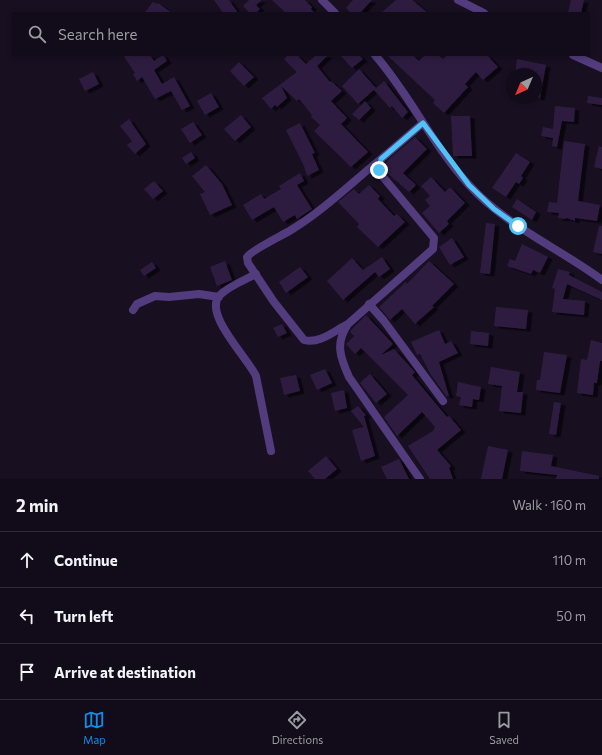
<!DOCTYPE html>
<meta charset="utf-8">
<style>
:root{--surface:#120b19;--page:#1f1926;--text:#f1f3f6;--muted:#9c9ba2;--line:#312b38;--accent:#0e8fec}
body{margin:0;font-family:Commissioner,sans-serif;background:var(--page);color:var(--text)}
.compass{position:absolute;left:506px;top:68px;width:36px;height:36px;border-radius:50%;background:var(--surface);box-shadow:0 2px 6px #0003;rotate:224deg}
.stop{position:absolute;width:12px;height:12px;margin:-9px;border:3px solid #4fc3f7;border-radius:50%;background:#fff}
.stop.end{background:#4fc3f7;border-color:#fff;box-shadow:0 1px 4px #0008}
.list{margin:0;padding:0;list-style:none}
h2{display:flex;justify-content:space-between;align-items:center;height:52px;margin:0;padding:0 16px;font-size:17px}
h2 small{font-size:13px;font-weight:400;color:var(--muted)}
.list li{display:grid;grid-template-columns:26px 1fr auto;gap:12px;align-items:center;box-sizing:border-box;height:56px;padding:0 16px;border-top:1px solid var(--line)}
.list b{display:block;font-size:15px;white-space:nowrap}
.list em{font-size:13px;font-style:normal;color:var(--muted)}
.icon{flex:none;width:22px;height:22px;fill:none;stroke:currentColor;stroke-width:2;stroke-linecap:round;stroke-linejoin:round}
.map{position:relative;flex:none;width:602px;height:479px;overflow:hidden}
.search{position:absolute;background:var(--surface);box-shadow:0 2px 6px #0003;left:12px;right:12px;top:12px;height:44px;display:flex;align-items:center;gap:10px;box-sizing:border-box;padding:0 14px;border-radius:0px;color:var(--muted);font-size:15px}
.sheet{height:220px;background:var(--surface)}
nav{display:flex;justify-content:space-around;align-items:center;box-sizing:border-box;height:56px;border-top:1px solid var(--line);background:var(--surface);font-size:11px;color:var(--muted)}
nav a{display:grid;justify-items:center;gap:2px}
nav .on{color:var(--accent)}
.map>svg:first-child{display:block}
</style>
<div class="map">
<svg width="602" height="479" viewBox="0 0 602 479">
<defs>
<filter id="shadow"><feDropShadow dx="4.5" dy="2.5" stdDeviation="0" flood-color="#0009"/></filter>
</defs>
<rect width="100%" height="100%" fill="#180f21"/>
<path fill="#2f1c41" filter="url(#shadow)" d="M214,0h15l9,13h-15z
M249,0h13l-6,5 4,4 -4,4h-6l-7,-7z
M272,0h33l7,7 -1,2 4,4h-29z
M353,0h19l-12,13h-9l-5,-5z
M396,0h16l16,13h-47z
M571,0h13l-3,13h-13z
M153,2l4,2 1,-1 14,10h-28z
M123,55h27l4,6 9,-6 4,6 -13,9 8,14 12,-7 16,29 -8,4 -11,-19 -16,8 -13,-22 -5,4 -4,-7 2,-1z
M288,55h9l9,9 10,-9h12l-11,11 13,16 1,-1 11,10 -11,10 16,17 -6,6 27,28 -17,15 -37,-36 6,-6 -9,-8 1,-2 -13,-16 -2,2 -16,-15 6,12 -10,9 -2,-2 -4,4 -9,-11 35,-26 -13,-13z
M340,55h19l4,4 -11,9z
M387,55h26l6,6 6,-6h13l5,4 4,-4h40l11,12 -15,13 -7,-8 -11,12 3,3 -24,26 -11,-10 2,-3z
M517,59l29,6 -6,33 -4,-1v-23h-21z
M239,62l15,15 -10,9 -14,-15z
M359,69l17,19 -18,16 -16,-18z
M93,72l6,12 -14,7 -6,-12z
M384,81l24,31 -6,6 -10,-12 -2,2 -16,-18z
M211,93l8,14 -14,8 -8,-14z
M588,96l14,2v7l-15,-2z
M365,101l6,7 -12,12 -7,-6z
M555,106l20,2 -1,14 -12,-1 -5,26 -5,-1 1,-8 -12,-2 2,-9 10,2z
M241,115l10,12 -16,14 -11,-12z
M451,116h19l2,40h-19z
M129,119l17,25 -11,10 -8,-9 5,-4 -12,-15z
M193,122l9,13 -12,8 -9,-14z
M300,123l15,30 -3,1 7,16 -12,6 -3,-10 -18,-36z
M415,137l12,12 -24,24 13,12 -7,7 -23,-20 -2,-5 4,-7z
M564,141l21,3 -7,57 22,4 -3,16 -22,-3v3l-9,-3 -1,1 -7,-1 1,-5 -12,-1 2,-10 8,1z
M599,146l3,1v22l-8,-2z
M191,152l4,6 -9,6 -4,-6z
M516,153l14,9 -9,14 2,2 -4,6 -3,-2 -10,15 -14,-9z
M206,165l16,19 10,21 -22,10 -10,-21 5,-2 -13,-16z
M300,173l4,8 -7,4 15,24 -15,10 -2,-4 -12,7 -9,-15 -22,13 -9,-15 18,-11 3,5 17,-10 -2,-3z
M431,177l14,15 5,-5 15,16 -18,18 2,3 -10,9 -17,-20 8,-7 -5,-6 5,-4 -9,-10z
M154,181l9,10 -10,8 -9,-10z
M369,185l11,11 -2,3 16,17 3,-2 8,8 -27,25 -21,-20 2,-3 -21,-22 16,-13 5,5z
M517,199l19,13 -4,8 -20,-13z
M486,223l9,1 -5,50 -10,-1z
M599,226h3v28l-9,-2z
M452,238l12,19 -14,8 -11,-18z
M522,244l26,13 -8,16 -7,-3 -2,4 -24,-8 3,-7 5,2z
M382,257l8,12 -11,8 -4,-5 -32,28 -16,-19 25,-23 11,12z
M225,261l7,19 -15,6 -7,-19z
M429,261l25,23 -22,22 2,1 -19,17 -13,-15 -12,11 -11,-13 27,-25 1,2z
M152,262l4,6 -12,8 -4,-6z
M300,267l8,10 -22,16 -7,-11z
M558,269l12,3 -1,3 33,17v8l-35,-16 -4,15 22,2 -1,14 -32,-3 3,-23 -3,-1z
M496,307l32,3 -2,19 -32,-3z
M366,315l27,29 -12,11 13,-6 21,23 -3,3 35,42 2,-1 12,14 -24,20 14,16 -2,2 4,11h-23l-22,-33 25,-15 2,-4 -13,-15 -25,24 -13,-19 24,-22 -47,-47 -6,6 -9,-10 8,-8 -4,-4 2,-3z
M282,324l5,9 -9,4 -5,-9z
M439,330l6,14 6,-3 7,12 -19,9 10,34h-3l-15,-21 -11,-21 -3,1 -6,-13z
M471,331l18,2 -1,13 -18,-2z
M591,340l11,3v18h-2l-3,22h-3l-1,12 -16,-2 4,-34 6,1z
M544,352l23,3 -7,38 -24,-3 1,-10h3z
M491,367l29,5 -3,20h6l-2,21 -22,-2 3,-25 -14,-2z
M325,369l7,14 -15,7 -7,-15z
M370,374l17,20 -11,9 -16,-20z
M296,375l4,16 -16,4 -4,-17z
M458,382l23,5 -2,13 -6,-1 -1,8 -13,-2 2,-8 -5,-1z
M344,390l3,18 -12,3 -4,-18z
M554,402l7,1 -5,32 -7,-1z
M358,406l8,9 -2,1 11,40 -14,5 -9,-31 12,-3 -13,-16z
M488,446l20,4 -6,29h-21z
M522,451l31,4 -2,11 48,10v3h-43l1,-4 -37,-4z
M326,456l11,13 -12,10h-10l-7,-8z
M399,459l10,20h-22l-6,-12z"/>
<g fill="none" stroke-linecap="round" stroke-linejoin="round">
<path stroke="#533c7d" stroke-width="8" d="M322,0l13,13
M458,0l26,13
M375,55c35,40 58,91 94,130 37,41 90,63 133,95
M573,55l29,13
M256,274c-11,6 -27,12 -36,21 -18,18 28,63 36,81l15,75
M369,304l15,17 59,80
M133,310l4,-6 18,-8 14,1 30,-3 20,3
M346,325c-13,7 -27,19 -42,15l-30,-38 -26,-39 -1,-6c3,-6 36,-22 44,-27 33,-20 60,-47 90,-71
M420,479l-71,-102c-9,-20 -14,-34 -1,-53l85,-75 1,-11 -51,-61c-5,-7 -5,-10 -2,-18l42,-36"/>
</g>
<g fill="none" stroke-linecap="round" stroke-linejoin="round">
<path stroke="#4fc3f7" stroke-width="5" d="M379,170l2,-11 42,-36 46,62 25,24 24,17"/>
</g>
</svg>
<svg class="compass" viewBox="-18 -18 36 36"><path d="M0-13l5 13h-10z" fill="#e53935"/><path d="M0 13l5-13h-10z" fill="#9c9ba2"/></svg>
<div class="stop" style="left:518px;top:226px"></div>
<div class="stop end" style="left:379px;top:170px"></div>
<div class="search"><svg class="icon" aria-label="search" viewBox="0 0 24 24"><circle cx="10" cy="10" r="6"/><path d="M15 15l6 6"/></svg>Search here</div>
</div>
<section class="sheet">
<h2>2 min<small>Walk · 160 m</small></h2>
<ul class="list">
<li><svg class="icon" aria-label="ahead" viewBox="0 0 24 24"><path d="M12 20V5M6 11l6-6 6 6"/></svg><div><b>Continue</b></div><em>110 m</em></li>
<li><svg class="icon" aria-label="left" viewBox="0 0 24 24"><path d="M17 20v-9H6M10 6l-5 5 5 5"/></svg><div><b>Turn left</b></div><em>50 m</em></li>
<li><svg class="icon" aria-label="arrive" viewBox="0 0 24 24"><path d="M6 21V4h12l-3 4 3 4H6"/></svg><div><b>Arrive at destination</b></div></li>
</ul>
</section>
<nav>
<a class="on"><svg class="icon" aria-label="map" viewBox="0 0 24 24"><path d="M3 6l6-2 6 2 6-2v14l-6 2-6-2-6 2zM9 4v14M15 6v14"/></svg>Map</a>
<a><svg class="icon" aria-label="directions" viewBox="0 0 24 24"><path d="M12 3l9 9-9 9-9-9zM9 14v-3h6M13 9l2 2-2 2"/></svg>Directions</a>
<a><svg class="icon" aria-label="saved" viewBox="0 0 24 24"><path d="M7 4h10v16l-5-4-5 4z"/></svg>Saved</a>
</nav>
